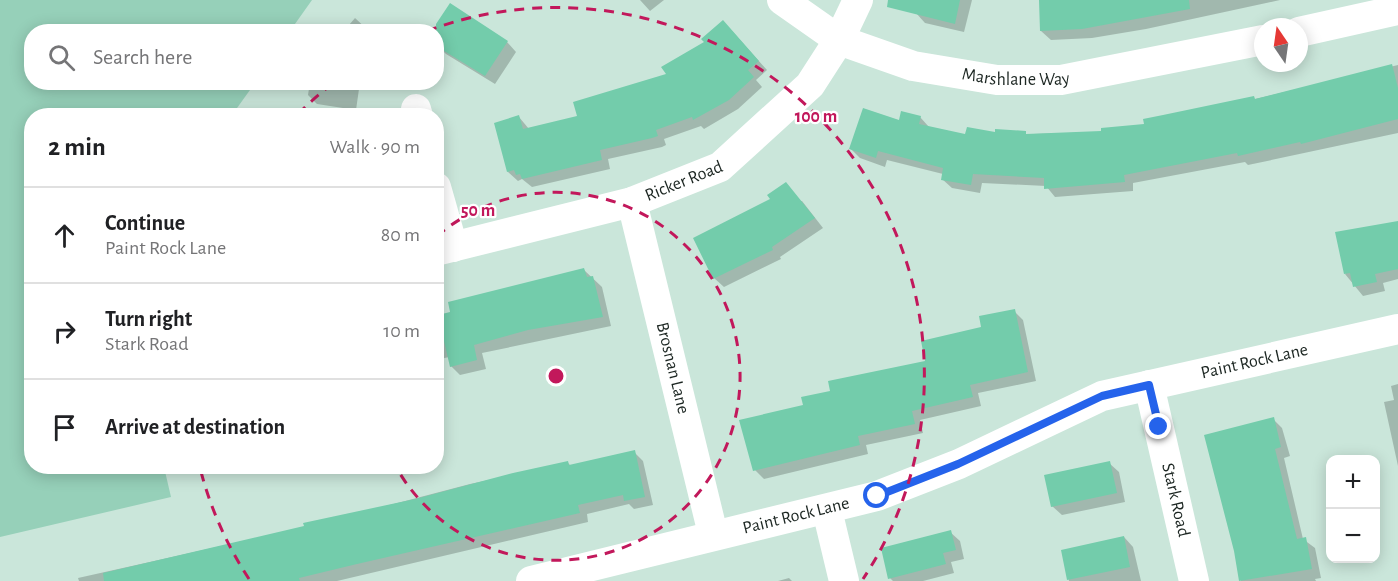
<!DOCTYPE html>
<meta charset="utf-8">
<style>
:root{--surface:#fff;--page:#f2f2f2;--text:#202124;--muted:#757577;--line:#e0e0e0}
body{margin:0;font-family:"Alegreya Sans",sans-serif;background:var(--page);color:var(--text)}
.controls{position:absolute;right:18px;bottom:18px;display:grid;overflow:hidden;border-radius:12px;box-shadow:0 3px 15px #0003}
.controls button{width:54px;height:54px;display:grid;place-items:center;padding:0;border:0;border-bottom:2px solid var(--line);background:var(--surface);color:var(--text);font:30px sans-serif}
.compass{position:absolute;left:1254px;top:18px;width:54px;height:54px;border-radius:50%;background:var(--surface);box-shadow:0 3px 15px #0003;rotate:347deg}
.stop{position:absolute;width:18px;height:18px;margin:-14px;border:4px solid #2563eb;border-radius:50%;background:#fff}
.stop.end{background:#2563eb;border-color:#fff;box-shadow:0 2px 6px #0008}
.list{margin:0;padding:0;list-style:none}
h2{display:flex;justify-content:space-between;align-items:center;height:78px;margin:0;padding:0 24px;font-size:26px}
h2 small{font-size:20px;font-weight:400;color:var(--muted)}
.list li{display:grid;grid-template-columns:39px 1fr auto;gap:18px;align-items:center;box-sizing:border-box;height:96px;padding:0 24px;border-top:2px solid var(--line)}
.list b{display:block;font-size:22px;white-space:nowrap}
.list p{margin:0;font-size:20px;white-space:nowrap;color:var(--muted)}
.list em{font-size:20px;font-style:normal;color:var(--muted)}
.icon{flex:none;width:33px;height:33px;fill:none;stroke:currentColor;stroke-width:2;stroke-linecap:round;stroke-linejoin:round}
.map{position:relative;flex:none;width:1398px;height:581px;overflow:hidden}
.search{position:absolute;background:var(--surface);box-shadow:0 3px 15px #0003;left:24px;top:24px;width:420px;height:66px;display:flex;align-items:center;gap:15px;box-sizing:border-box;padding:0 21px;border-radius:24px;color:var(--muted);font-size:22px}
.panel{position:absolute;background:var(--surface);box-shadow:0 3px 15px #0003;left:24px;top:108px;width:420px;height:366px;border-radius:24px}
.map>svg:first-child{display:block}
</style>
<div class="map">
<svg width="1398" height="581" viewBox="0 0 1398 581">
<rect width="100%" height="100%" fill="#cae6da"/>
<path fill="#96d0b9" d="M0,0h312l-22,31 -258,1v50l223,1 -23,32 -200,1v350l132,1 7,30 -171,40z"/>
<path fill="#0003" d="M640,0h24l-14,11z
M918,0h54l-8,32 -39,-9 -9,-10z
M1040,0h240l-134,29 -54,9 -41,2 -10,-9z
M450,5l57,37 9,10 -21,32 -49,-30 -9,-9 -1,-13h-3z
M355,18l15,14h-27z
M732,31l35,39 -11,10 6,7 -24,22 -34,20 -3,-3 -37,13 2,6 -4,2 -54,12 2,10 -78,18 -10,-8 -4,2 -10,-9 11,-55 10,12 49,-11 90,-43z
M1398,65v68l-150,32 -3,-3 -112,21v8l-78,6 -9,-11 -64,-3 -2,10 -28,-5 -10,-9 1,-5 -56,-14 -2,7 -25,-9 -9,-9 49,-27 20,-5 9,10 37,9 137,-4 43,-7z
M310,82h50l-4,28 -39,-6 -9,-9z
M772,200l30,1 21,27 -43,29 1,2 -57,28 -10,-9z
M1398,223v56l-15,4 2,8 -22,5 -18,-22z
M584,270l18,17 9,39 -129,27 4,16 -26,6 -9,-9 -2,-9 -13,3v-43z
M1014,311l9,9 13,61 -58,12 3,13 -61,14 3,13 -57,12 2,9 -104,25 -9,-9 49,-64 28,-14 95,-30z
M1398,384v82l-14,-64 10,-2 -3,-14z
M1273,419l9,9 8,28 -6,2 19,81 12,9 6,30 -6,1 1,2h-75l-5,-30z
M634,452l9,9 10,44 -19,4 -5,-5 -42,10 1,8 -251,59h-258l-1,-3 228,-51 164,-43 98,-21 3,3z
M1109,463l10,9 6,30 -63,13 -10,-9z
M950,532l10,9 4,18 -13,3 3,11 -31,8h-30l-3,-3z
M1124,537l9,10 8,34h-72l-6,-30z
M789,578l3,3h-14z"/>
<path fill="#73ccab" d="M888,0h72l-5,24 -68,-17z
M1039,0h150l1,9 -108,20 -42,2z
M450,3l58,38 -23,35 -49,-30v-22z
M723,20l36,41 -11,9 6,7 -25,23 -36,20 -1,-3 -36,13 2,6 -6,2 -52,12 2,10 -80,19 -2,-5 -4,1 -2,-5 -7,2 -13,-49 25,-8 4,14 54,-13 -4,-14 93,-28 -5,-7 43,-25 -3,-3z
M1392,64l6,24v31l-97,25 -1,-2 -62,14 -1,-3 -113,22 1,7 -81,7v-11l-71,-4 -2,11 -30,-5 2,-12 -65,-17 -2,7 -27,-9 14,-41 36,12 2,-9 20,5 -2,8 46,10 2,-7 28,5v-3l31,2v3l75,-3v-3l43,-4 -1,-5 20,-4 91,-19 1,3z
M786,182l29,36 -43,29 1,3 -60,29 -20,-41 77,-39 -3,-4z
M1398,221v48l-23,5 2,8 -24,5 -3,-14 -6,1 -9,-42z
M584,268l3,9 6,-1 10,41 -75,13 -54,15 3,15 -27,7 -12,-52 12,-3 -2,-10z
M1015,309l13,63 -58,13 3,12 -61,14 3,13 -57,12 2,9 -107,26 -14,-51 64,-15 -2,-8 29,-6 -2,-10 97,-20 -4,-20 60,-14 -2,-11z
M1274,417l7,30 -6,2 22,90 9,-2 6,32 -73,12 -5,-30 -30,-116z
M635,450l10,47 -21,4 -1,-6 -45,10 2,8 -223,51 -58,14 1,3h-196l-1,-8 201,-47 -1,-3 112,-24 98,-26 55,-12 1,4z
M1110,461l7,32 -66,14 -7,-32z
M951,530l5,20 -13,3 3,11 -58,15 -7,-31z
M1124,536l6,31 -63,13 -6,-30z"/>
<g fill="none" stroke-linecap="round" stroke-linejoin="round">
<g stroke="#fff" stroke-width="30">
<path id="s1" d="M782,0l57,40 74,26 84,14h64l202,-40"/>
<path d="M1299,32l99,-22"/>
<path d="M416,109l2,7"/>
<path d="M436,187l17,60"/>
<path id="s2" d="M632,202l81,332"/>
<path id="s3" d="M436,251l196,-49 88,-35 90,-82 29,-45 19,-40"/>
<path id="s4" d="M1149,385l45,196"/>
<path d="M827,510l17,71"/>
<path id="s5" d="M531,581l346,-85 82,-32 143,-68 296,-67"/>
</g>
</g>
<g fill="none" stroke-linecap="round" stroke-linejoin="round">
<path stroke="#2563eb" stroke-width="8" d="M877,496l81,-32 144,-68 47,-11 10,42"/>
</g>
<g fill="none" stroke="#c2185b" stroke-width="3" stroke-dasharray="10 8">
<path d="M437 236A184 184 0 1 1 396 467"/>
<path d="M249 579A368 368 0 0 1 200 468M298 114A368 368 0 0 1 332 84M427 31A368 368 0 0 1 863 579"/>
</g>
<g text-anchor="middle" dominant-baseline="central" stroke-width="4.5" stroke-linejoin="round" paint-order="stroke">
<g font-size="18" fill="#1c2622" stroke="#fff">
<text stroke="none"><textPath href="#s1" startOffset="252">Marshlane Way</textPath></text>
<text stroke="none"><textPath href="#s3" startOffset="258">Ricker Road</textPath></text>
<text stroke="none"><textPath href="#s5" startOffset="759">Paint Rock Lane</textPath></text>
<text stroke="none"><textPath href="#s2" startOffset="171">Brosnan Lane</textPath></text>
<text stroke="none"><textPath href="#s4" startOffset="118">Stark Road</textPath></text>
<text stroke="none"><textPath href="#s5" startOffset="273">Paint Rock Lane</textPath></text>
</g>
</g>
<circle cx="556" cy="376" r="9" fill="#c2185b" stroke="#fff" stroke-width="3"/>
<g font-size="18" text-anchor="middle" font-weight="bold" fill="#c2185b" stroke="#fff" stroke-width="4.5" stroke-linejoin="round" paint-order="stroke">
<text x="816" y="122">100 m</text>
<text x="478" y="216">50 m</text>
</g>
</svg>
<div class="controls">
<button>+</button>
<button>−</button>
</div>
<svg class="compass" viewBox="-18 -18 36 36"><path d="M0-13l5 13h-10z" fill="#e53935"/><path d="M0 13l5-13h-10z" fill="#757577"/></svg>
<div class="stop" style="left:877px;top:496px"></div>
<div class="stop end" style="left:1159px;top:427px"></div>
<div class="search"><svg class="icon" aria-label="search" viewBox="0 0 24 24"><circle cx="10" cy="10" r="6"/><path d="M15 15l6 6"/></svg>Search here</div>
<section class="panel">
<h2>2 min<small>Walk · 90 m</small></h2>
<ul class="list">
<li><svg class="icon" aria-label="ahead" viewBox="0 0 24 24"><path d="M12 20V5M6 11l6-6 6 6"/></svg><div><b>Continue</b><p>Paint Rock Lane</p></div><em>80 m</em></li>
<li><svg class="icon" aria-label="right" viewBox="0 0 24 24"><path d="M7 20v-9h11M14 6l5 5-5 5"/></svg><div><b>Turn right</b><p>Stark Road</p></div><em>10 m</em></li>
<li><svg class="icon" aria-label="arrive" viewBox="0 0 24 24"><path d="M6 21V4h12l-3 4 3 4H6"/></svg><div><b>Arrive at destination</b></div></li>
</ul>
</section>
</div>
